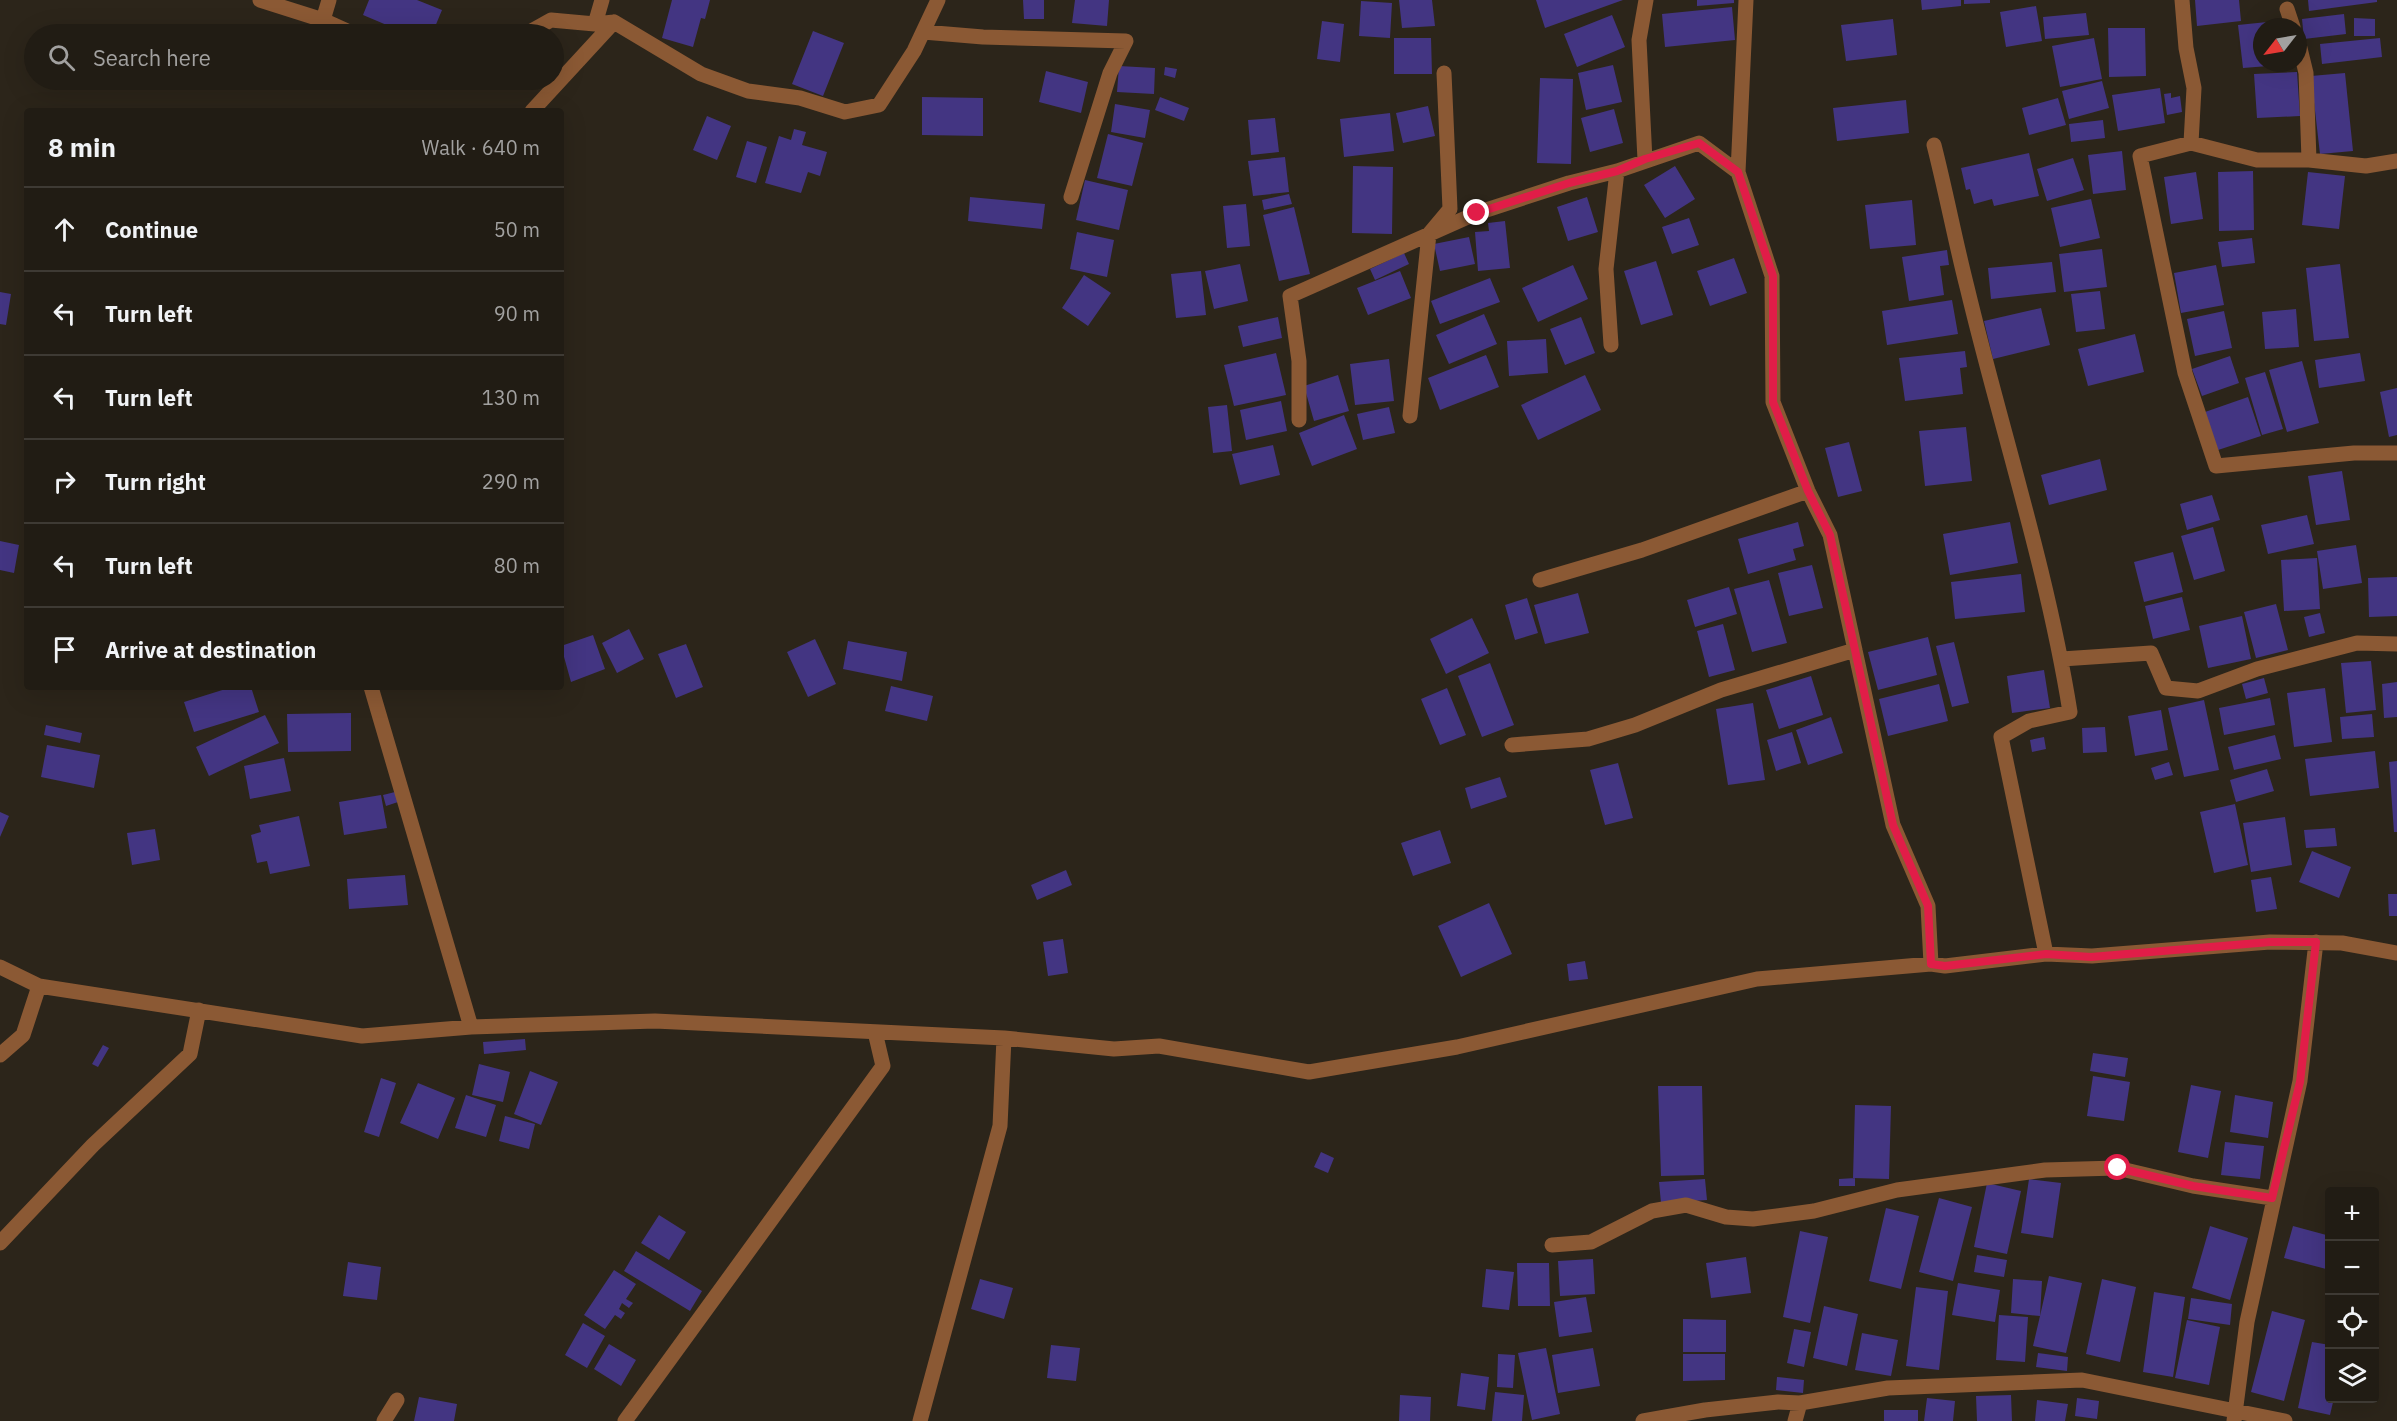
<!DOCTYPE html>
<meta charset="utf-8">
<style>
:root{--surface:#211c14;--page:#2d2922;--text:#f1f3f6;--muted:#a2a1a0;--line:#3e3a34}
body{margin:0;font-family:"IBM Plex Sans",sans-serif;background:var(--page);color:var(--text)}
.controls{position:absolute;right:18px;bottom:18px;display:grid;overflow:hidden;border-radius:6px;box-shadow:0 6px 24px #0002}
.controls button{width:54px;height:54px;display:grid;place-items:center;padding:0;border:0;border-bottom:2px solid var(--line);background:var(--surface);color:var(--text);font:30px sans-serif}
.compass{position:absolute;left:2253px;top:18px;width:54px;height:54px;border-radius:50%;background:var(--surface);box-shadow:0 6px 24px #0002;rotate:239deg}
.stop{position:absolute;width:18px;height:18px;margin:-14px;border:4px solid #e11d48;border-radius:50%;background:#fff}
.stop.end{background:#e11d48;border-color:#fff;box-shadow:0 2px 6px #0008}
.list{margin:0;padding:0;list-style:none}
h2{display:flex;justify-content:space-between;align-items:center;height:78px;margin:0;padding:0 24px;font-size:26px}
h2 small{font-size:20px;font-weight:400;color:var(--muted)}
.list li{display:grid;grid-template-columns:39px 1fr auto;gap:18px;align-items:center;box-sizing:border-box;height:84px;padding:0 24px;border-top:2px solid var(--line)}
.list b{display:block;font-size:22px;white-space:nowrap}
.list em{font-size:20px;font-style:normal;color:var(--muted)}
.icon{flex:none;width:33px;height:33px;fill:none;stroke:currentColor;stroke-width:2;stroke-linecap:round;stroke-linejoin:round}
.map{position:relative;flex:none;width:2397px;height:1421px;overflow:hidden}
.search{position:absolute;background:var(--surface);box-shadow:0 6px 24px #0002;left:24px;top:24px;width:540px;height:66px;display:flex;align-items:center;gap:15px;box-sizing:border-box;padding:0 21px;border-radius:33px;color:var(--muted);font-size:22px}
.panel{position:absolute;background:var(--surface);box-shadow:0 6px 24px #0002;left:24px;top:108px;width:540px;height:582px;border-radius:6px}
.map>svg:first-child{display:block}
</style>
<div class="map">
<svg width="2397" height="1421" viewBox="0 0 2397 1421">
<rect width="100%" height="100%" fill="#2c251a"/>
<path fill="#433582" d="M369,0h48l25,10 -10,24h-24l-45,-19z
M672,0h38l-5,19 -4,-1 -8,29 -31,-9z
M1023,0h21v19h-20z
M1075,0h34l-2,26 -35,-3z
M1399,0h33l3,26 -33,2z
M1536,0h87l-78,28z
M1697,0h37v3l-37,3z
M1921,0h40v6l-39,4z
M1964,0h26v3l-26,1z
M2195,0h44l2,21 -44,5z
M2308,0h69v2l-68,9z
M1361,1l31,2 -2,35 -31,-2z
M2036,6l6,35 -36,6 -6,-35z
M1732,7l3,33 -70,7 -3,-33z
M2086,13l3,22 -44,4 -2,-22z
M2344,14l2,20 -42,5 -2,-20z
M1612,15l13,32 -48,20 -13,-33z
M2354,18l21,1v17h-21z
M1893,19l4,36 -51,6 -5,-36z
M1322,21l22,3 -4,38 -23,-3z
M2277,21l1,6h-16v36l19,2 -38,3 -5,-43z
M2108,28h37l1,48 -37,1z
M813,31l31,12 -21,53 -31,-12z
M1394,38h37l1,36h-38z
M2094,38l8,41 -42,8 -8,-41z
M2380,38l2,19 -60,7 -2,-20z
M1613,65l9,37 -36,8 -8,-37z
M1119,66l36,2 -1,26 -37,-2z
M1165,67l12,2 -2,9 -11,-3z
M1046,71l42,11 -7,31 -42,-11z
M2297,72l3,44 -43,2 -3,-44z
M2345,73l8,78 -33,3 -9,-78z
M1540,78l33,1 -2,85 -34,-1z
M2102,81l7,27 -40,11 -7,-28z
M2160,88l5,35 -47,8 -6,-36z
M2171,93v5l9,-2 2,16 -15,3 -3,-21z
M922,97l61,1v38l-61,-1z
M1160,97l29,11 -5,13 -29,-11z
M2058,98l8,27 -37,10 -7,-27z
M1906,100l3,33 -72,8 -4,-33z
M1115,104l35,6 -5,28 -34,-6z
M1428,106l7,30 -32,7 -7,-30z
M1614,109l9,34 -33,9 -9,-34z
M1390,113l4,38 -50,6 -4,-38z
M707,116l24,10 -14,34 -24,-10z
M1275,118l4,34 -28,3 -3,-35z
M2103,120l2,18 -34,4 -2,-18z
M794,129l12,3 -4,13 25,7 -7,24 -12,-4 -7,21 -36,-10 14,-47 12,4z
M1108,134l35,9 -11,43 -35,-8z
M747,141l20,6 -11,36 -20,-6z
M2122,151l4,39 -33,4 -5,-39z
M2029,153l10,43 -45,10 -2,-7 -18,5 -4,-15 -4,1 -5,-22z
M1285,157l4,35 -36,4 -5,-35z
M2073,158l11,32 -37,11 -10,-32z
M1353,166l40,1 -1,67 -40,-1z
M1675,166l20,33 -30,19 -21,-33z
M2253,171l1,59 -35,1 -1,-59z
M2196,172l7,47 -32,5 -7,-47z
M2308,172l37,4 -6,53 -37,-4z
M1085,180l43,10 -9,40 -43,-10z
M1289,194l3,10 -28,6 -2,-10z
M970,197l75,7 -3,25 -74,-8z
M1587,197l11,35 -30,9 -11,-34z
M2091,199l9,39 -40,9 -9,-39z
M1912,200l4,45 -46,4 -5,-44z
M1246,204l4,42 -23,2 -4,-42z
M1294,207l16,67 -31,7 -16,-66z
M1689,218l10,27 -27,9 -10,-27z
M1505,221l5,47 -32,3 -3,-39 14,-1 -1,-8z
M1077,232l37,8 -7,37 -37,-8z
M1469,237l6,27 -35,7 -6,-27z
M2252,238l3,25 -33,4 -4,-25z
M2102,249l5,38 -43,5 -5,-38z
M1947,250l2,15 -9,1 4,29 -35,6 -7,-44z
M1404,253l5,11 -34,16 -5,-11z
M1734,258l13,35 -37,13 -13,-35z
M1656,261l17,54 -32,10 -17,-54z
M2052,262l4,30 -65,7 -3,-31z
M1240,264l8,37 -34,8 -9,-38z
M2340,264l9,74 -35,3 -8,-73z
M1573,265l15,34 -50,23 -16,-34z
M2216,265l8,40 -43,8 -7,-40z
M1201,271l5,44 -30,3 -5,-44z
M1400,271l11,27 -43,17 -11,-27z
M1084,275l27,18 -23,33 -26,-18z
M1490,278l10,24 -60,22 -9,-23z
M2100,291l5,38 -29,3 -5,-38z
M0,292l11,2 -5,31 -6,-1z
M1952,300l6,34 -71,11 -5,-34z
M2041,308l9,37 -57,14 -9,-38z
M2296,309l3,38 -34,2 -3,-37z
M2224,311l8,37 -37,8 -8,-37z
M1484,314l13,30 -48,20 -13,-29z
M1278,317l4,21 -39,9 -5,-21z
M1581,317l14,36 -30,12 -15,-36z
M2135,334l9,38 -56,14 -10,-37z
M1546,339l2,34 -39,3 -2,-35z
M1965,351l2,16 -7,1 3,26 -58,7 -6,-43z
M1276,353l10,42 -52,11 -10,-41z
M2360,353l5,28 -46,7 -4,-28z
M1486,355l13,32 -59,23 -12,-32z
M2230,356l9,27 -37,13 -10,-27z
M1389,359l5,42 -39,4 -5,-41z
M2302,361l17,62 -32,9 -18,-62z
M2265,372l18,57 -21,6 -17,-57z
M1338,375l11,36 -35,10 -10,-35z
M1585,375l16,35 -63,30 -17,-35z
M2397,388v47l-8,2 -9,-45z
M2248,397l13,39 -43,14 -13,-38z
M1281,401l6,30 -41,9 -6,-30z
M1227,405l5,46 -19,2 -5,-46z
M1389,407l6,26 -32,7 -6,-26z
M1344,415l13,34 -45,17 -13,-33z
M1966,427l6,54 -47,5 -6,-55z
M1849,442l13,49 -24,6 -13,-49z
M1273,445l7,30 -40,10 -8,-31z
M2100,459l7,31 -58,15 -8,-30z
M2342,471l8,49 -34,5 -8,-49z
M2212,495l8,25 -33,10 -7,-26z
M2307,515l7,29 -46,10 -7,-29z
M1798,522l6,24 -11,3 3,11 -48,14 -10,-35z
M2010,522l8,41 -68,12 -7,-41z
M2213,527l12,44 -31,9 -13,-44z
M0,541l19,4 -5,28 -14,-3z
M2356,545l6,38 -39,6 -6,-38z
M2173,552l10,40 -39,10 -10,-40z
M2317,558l3,51 -36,2 -3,-51z
M1812,565l11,43 -34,8 -11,-43z
M2021,574l4,38 -70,7 -4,-37z
M2397,577v39l-28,1 -1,-39z
M1769,580l18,63 -35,9 -18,-63z
M1729,587l8,27 -42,13 -8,-27z
M1578,593l11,40 -44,11 -11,-39z
M2182,597l8,33 -37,9 -8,-33z
M1527,598l11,35 -23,7 -10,-35z
M2276,604l12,46 -32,8 -12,-46z
M2320,613l5,20 -16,4 -5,-20z
M2242,616l9,43 -43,9 -9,-42z
M1472,618l17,35 -43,21 -16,-35z
M1723,624l12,46 -26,7 -12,-46z
M629,629l15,30 -27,14 -15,-30z
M593,635l12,34 -34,13 -10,-36z
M1928,637l9,38 -59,15 -10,-38z
M815,639l21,45 -28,13 -21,-45z
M848,641l59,11 -5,29 -59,-12z
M1954,642l15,61 -17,4 -16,-61z
M686,644l17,43 -27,11 -18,-44z
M2371,661l5,49 -30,3 -5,-50z
M1490,663l24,62 -32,12 -24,-61z
M2044,670l6,38 -38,5 -5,-37z
M1811,676l12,39 -44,14 -13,-39z
M2264,678l4,15 -22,6 -4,-15z
M2397,682v35l-13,1 -2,-34z
M1939,684l9,37 -60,15 -9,-37z
M891,686l42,10 -6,25 -42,-10z
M232,687h19l8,25 -65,20 -10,-30z
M1447,688l19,47 -26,10 -19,-46z
M2325,688l7,54 -38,5 -7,-54z
M2270,698l5,27 -51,10 -5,-27z
M2204,700l15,70 -35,7 -16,-69z
M1753,703l12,77 -37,5 -12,-76z
M2161,710l7,40 -33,6 -7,-40z
M351,713v38l-63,1 -1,-38z
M2372,714l2,23 -32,2 -2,-22z
M265,715l14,28 -70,33 -13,-29z
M1831,717l12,36 -35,12 -12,-35z
M46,725l36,8 -2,10 -36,-8z
M2105,727l2,25 -24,1 -1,-25z
M1792,732l9,31 -25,8 -9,-31z
M2275,735l6,24 -47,11 -6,-23z
M2044,737l2,12 -14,3 -2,-12z
M47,745l53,10 -6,33 -53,-11z
M2375,751l4,37 -69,8 -5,-37z
M284,758l7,33 -41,8 -6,-33z
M2397,761v71h-3l-5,-70z
M2169,762l4,13 -18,5 -4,-12z
M1618,763l15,55 -28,7 -15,-55z
M2267,769l7,22 -38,11 -6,-22z
M1500,777l7,20 -36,12 -6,-21z
M395,792l3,10 -12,4 -3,-11z
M381,795l6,33 -43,7 -5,-33z
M2235,804l13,61 -34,8 -14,-61z
M0,812l9,4 -9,21z
M299,816l11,50 -40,8 -3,-13 -10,2 -6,-28 10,-3 -2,-7z
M2285,817l7,48 -41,7 -8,-49z
M2335,828l2,18 -31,2 -2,-18z
M155,829l5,31 -28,5 -5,-32z
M1440,830l11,33 -38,13 -12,-33z
M2312,851l39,16 -12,31 -40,-16z
M1066,870l6,15 -35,15 -6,-15z
M405,875l3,30 -59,4 -2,-30z
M2271,877l6,32 -21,3 -5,-32z
M2388,894h9v22h-8z
M1489,903l23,51 -51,23 -23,-51z
M1063,939l5,34 -20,3 -5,-34z
M1585,961l3,18 -19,2 -2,-17z
M525,1039l1,11 -42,4 -1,-12z
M103,1045l6,3 -11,19 -6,-3z
M2093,1053l35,5 -3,19 -35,-6z
M479,1064l31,8 -7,30 -31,-7z
M530,1071l28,11 -17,43 -27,-11z
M2093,1076l37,6 -6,39 -37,-5z
M381,1078l15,5 -17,54 -15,-5z
M418,1083l37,15 -17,41 -38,-16z
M2191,1085l30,6 -13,67 -30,-6z
M1658,1086h44l2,89 -43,1z
M466,1095l30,10 -10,32 -31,-9z
M2235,1095l38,7 -5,36 -38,-6z
M1855,1105l36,1 -2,73 -36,-1z
M505,1116l30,8 -6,25 -30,-8z
M2225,1142l39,4 -4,33 -39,-4z
M1321,1152l13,6 -6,15 -14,-6z
M1855,1178v8h-16v-7z
M1705,1179l2,21 -46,3 -2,-21z
M2029,1179l32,4 -8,55 -32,-5z
M1987,1183l34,8 -14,63 -33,-7z
M1939,1198l33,9 -19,74 -34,-9z
M1886,1208l33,8 -18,73 -32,-8z
M659,1215l27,17 -17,28 -28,-17z
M2210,1226l38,12 -18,62 -38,-12z
M2293,1226l37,10v34l-46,-12z
M1800,1231l28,6 -18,86 -27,-6z
M636,1251l66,40 -12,20 -66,-40z
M1977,1255l30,5 -3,17 -30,-5z
M1746,1257l5,36 -40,5 -5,-35z
M1593,1259l2,35 -35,2 -2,-35z
M348,1262l33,5 -4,33 -34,-4z
M1517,1263h32l1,43h-32z
M1486,1269l28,3 -5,38 -27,-3z
M614,1270l22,14 -10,15 7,4 -4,5 -7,-5 -3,6 6,4 -4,6 -6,-4 -10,14 -21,-14z
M2049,1276l33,7 -16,70 -33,-7 7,-30 -29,-3 2,-34 29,2 -2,35z
M980,1279l33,9 -9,31 -33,-10z
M2102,1279l34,8 -16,75 -34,-8z
M1958,1283l42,7 -5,32 -43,-7z
M1916,1287l32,4 -9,79 -33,-4z
M2154,1292l31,5 -12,80 -30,-5z
M1586,1297l6,35 -33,5 -5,-35z
M2191,1298l41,6 -2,21 -42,-6z
M1824,1306l34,8 -11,52 -34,-8z
M2272,1311l33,9 -21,81 -33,-9z
M1999,1315l29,2 -3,45 -29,-2z
M1683,1319l43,1v32h-43z
M2187,1320l33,7 -11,58 -34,-7z
M583,1323l22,13 -18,32 -22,-13z
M1794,1329l17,3 -7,35 -17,-4z
M1862,1333l36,7 -7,36 -36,-6z
M2312,1342l18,3v53h4l-4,17 -32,-7z
M609,1344l27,16 -15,26 -27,-17z
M1051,1345l29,3 -4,33 -29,-3z
M1546,1348l14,66 -28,6 -14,-67z
M1593,1348l7,38 -42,7 -6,-38z
M2038,1353l30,4 -1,14 -31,-4z
M1498,1354l17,1 -2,33 -16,-1z
M1683,1354h42v26l-42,1z
M1461,1373l28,4 -4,33 -28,-4z
M1777,1377l27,3 -1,13 -27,-3z
M1495,1392l29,3 -2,26h-30z
M1400,1395l31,2 -1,24h-31z
M2011,1395l1,26h-35l-1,-25z
M419,1397l38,7 -3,17h-40z
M1927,1398l28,3 -2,20h-29z
M2077,1398l22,3 -2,18 -22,-3z
M2037,1400l31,4 -3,17h-30z
M1884,1410h34v11h-34z"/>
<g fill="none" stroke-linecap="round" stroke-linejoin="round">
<path stroke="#8b5934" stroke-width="15" d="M260,0l63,20 31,14
M2182,0l4,48 8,40 -3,55 66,17h52l57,6 31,-5
M2287,9l6,18
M323,20l6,-20
M595,24l7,-24
M923,32l60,5 143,4 -16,32 -39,124
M526,34l25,-14 44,4 19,-2
M2298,40l8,33 3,87
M532,111l82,-89 87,52 47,17 52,7 45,14 34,-7 35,-54 24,-51
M2191,143l-51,13 45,217 31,93 138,-13h43
M1934,145c12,47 21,95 33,142 34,142 80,281 103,425l-41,9 -28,16 45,217
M1645,160l-6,-120 7,-40
M1738,172l8,-172
M1611,345l-5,-76 11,-98
M1410,416l19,-182 21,-25 -6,-136
M1299,420v-59l-9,-65 187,-83 92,-30 48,-12 82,-28 39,29 34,104 1,126 35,89 22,44 63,290 35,81 3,58
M1540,580l102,-30 166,-59
M2062,659l89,-6 15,35 32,3 59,-22 100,-26 40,1
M371,687l100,340
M1512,745l76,-6 47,-14 86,-35 134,-40
M0,967l39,19 323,50 109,-9 184,-6 349,17 110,11 45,-3 150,26 148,-25 300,-68 174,-15 14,2 101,-12 46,2 178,-14 72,1 55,10
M0,1055l23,-20 16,-49
M0,1243l93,-98 97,-91 9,-44
M1552,1245l39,-3 61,-31 34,-6 40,12 27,2 61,-8 83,-21 148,-20 72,-2 76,18 79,12
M384,1421l13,-21
M625,1421l258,-355 -8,-34
M920,1421l80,-295 4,-88
M1643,1421l62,-11 73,-8 22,1 88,-15 194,-8 203,41
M1795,1421l5,-18
M2234,1421l13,-99 53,-241 16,-139"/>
</g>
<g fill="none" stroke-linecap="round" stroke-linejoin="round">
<path stroke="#e11d48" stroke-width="8" d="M1477,213l92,-30 48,-12 28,-12 54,-16 39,29 35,104v126l35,89 22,44 63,290 35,81 3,58 14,2 101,-12 45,3 179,-15h46l-16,140 -28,116 -79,-12 -75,-18"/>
</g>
</svg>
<div class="controls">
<button>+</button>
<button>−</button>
<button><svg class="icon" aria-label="locate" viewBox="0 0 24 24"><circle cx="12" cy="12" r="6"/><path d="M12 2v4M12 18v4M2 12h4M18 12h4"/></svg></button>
<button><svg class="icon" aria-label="layers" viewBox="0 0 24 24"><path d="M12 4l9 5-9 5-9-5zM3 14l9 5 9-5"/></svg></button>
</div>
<svg class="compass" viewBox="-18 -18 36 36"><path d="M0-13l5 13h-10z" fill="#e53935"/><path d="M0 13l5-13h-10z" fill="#a2a1a0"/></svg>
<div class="stop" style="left:2118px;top:1168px"></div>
<div class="stop end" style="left:1477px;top:213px"></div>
<div class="search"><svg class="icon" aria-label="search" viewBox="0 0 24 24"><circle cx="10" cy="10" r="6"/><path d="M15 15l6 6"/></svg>Search here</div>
<section class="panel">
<h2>8 min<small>Walk · 640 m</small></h2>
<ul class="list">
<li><svg class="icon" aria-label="ahead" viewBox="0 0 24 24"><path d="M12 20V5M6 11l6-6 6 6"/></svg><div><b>Continue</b></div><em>50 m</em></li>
<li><svg class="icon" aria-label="left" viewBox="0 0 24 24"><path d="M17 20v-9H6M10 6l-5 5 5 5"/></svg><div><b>Turn left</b></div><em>90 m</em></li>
<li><svg class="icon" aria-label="left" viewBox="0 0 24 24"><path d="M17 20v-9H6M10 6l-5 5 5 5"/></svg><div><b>Turn left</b></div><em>130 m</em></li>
<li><svg class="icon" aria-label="right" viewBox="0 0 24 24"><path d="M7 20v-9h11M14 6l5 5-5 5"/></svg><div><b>Turn right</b></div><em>290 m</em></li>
<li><svg class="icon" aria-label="left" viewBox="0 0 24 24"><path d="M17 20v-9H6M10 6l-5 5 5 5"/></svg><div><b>Turn left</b></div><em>80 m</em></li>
<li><svg class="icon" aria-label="arrive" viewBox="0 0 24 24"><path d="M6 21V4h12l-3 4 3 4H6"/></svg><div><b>Arrive at destination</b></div></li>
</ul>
</section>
</div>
